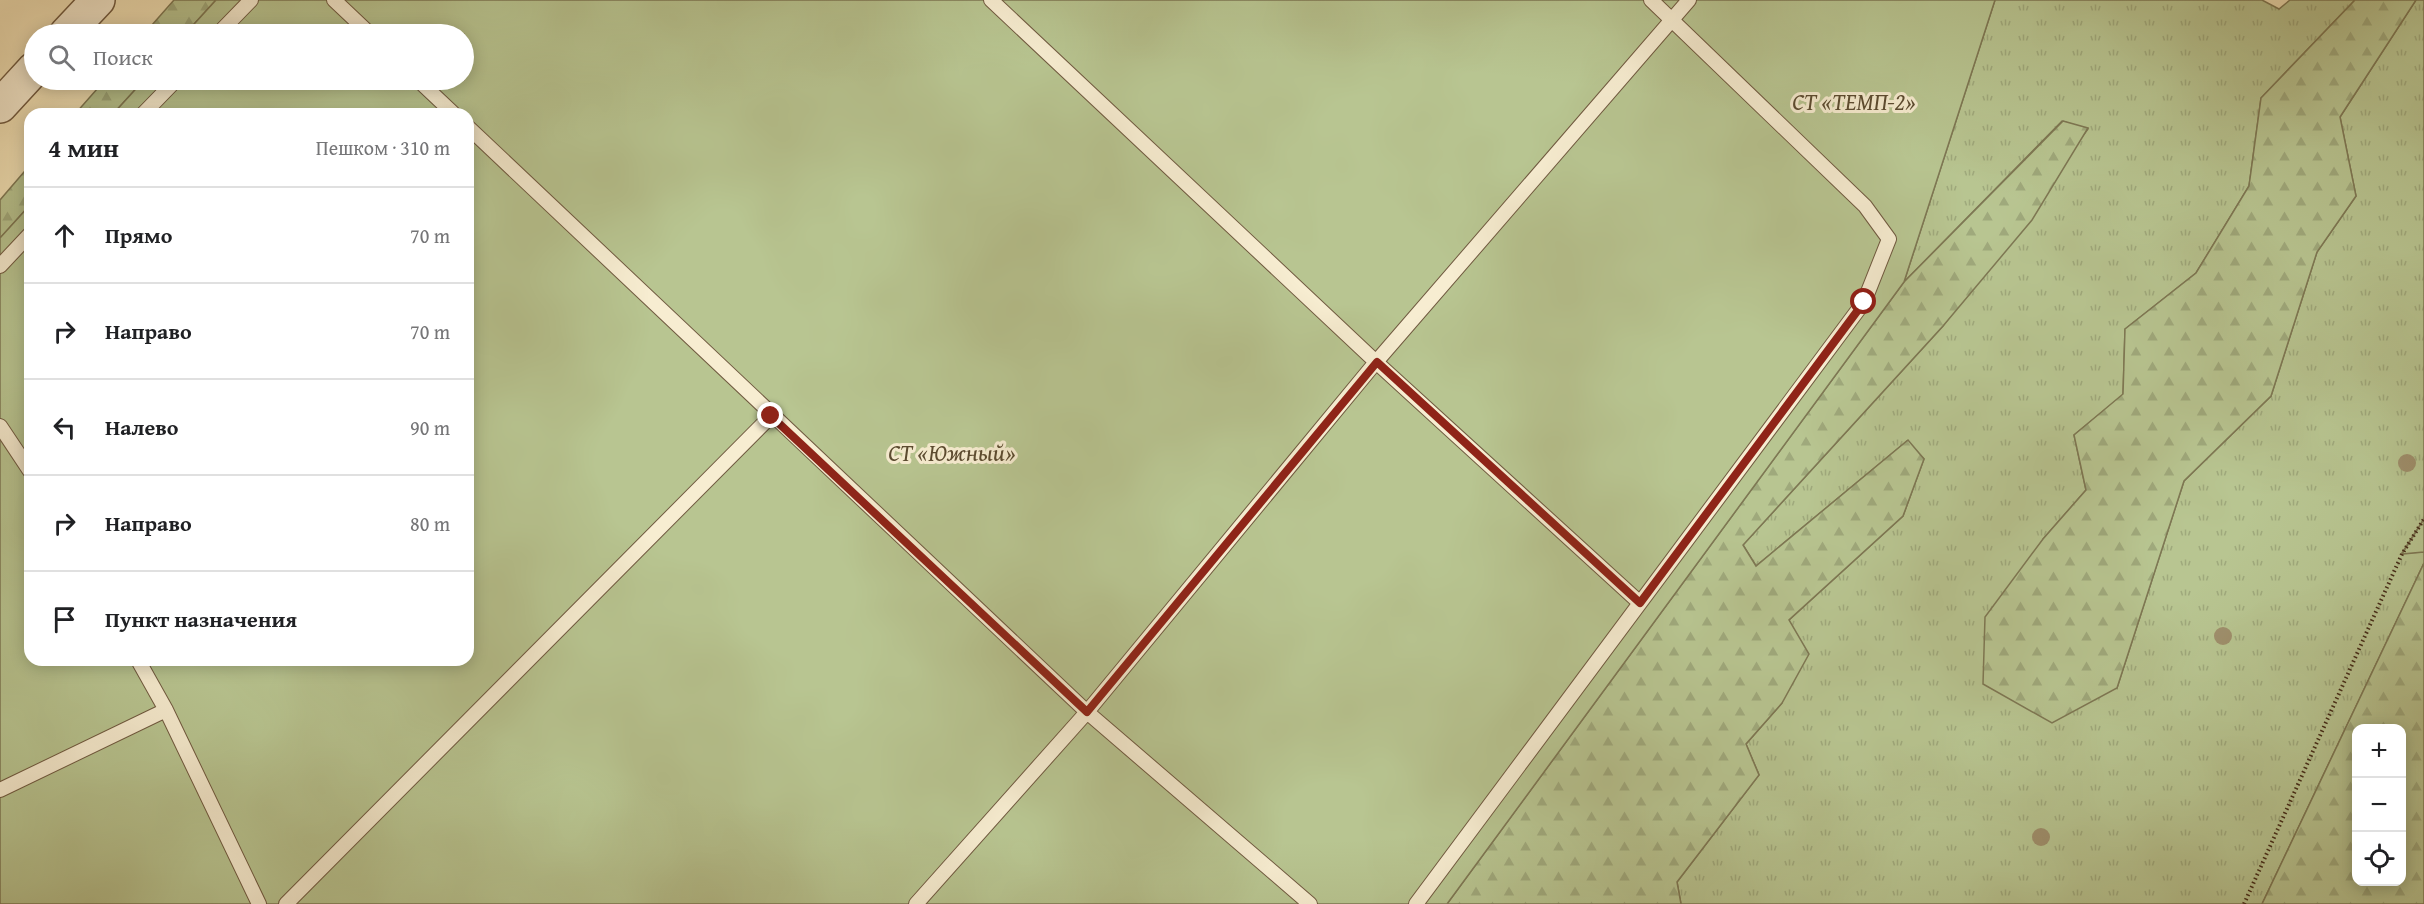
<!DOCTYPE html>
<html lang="ru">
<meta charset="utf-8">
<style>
:root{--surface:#fff;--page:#f2f2f2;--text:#202124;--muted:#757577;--line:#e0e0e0}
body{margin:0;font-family:"Gentium Book Plus",serif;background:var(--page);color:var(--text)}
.controls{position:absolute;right:18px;bottom:18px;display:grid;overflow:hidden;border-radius:12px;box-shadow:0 3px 15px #0003}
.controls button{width:54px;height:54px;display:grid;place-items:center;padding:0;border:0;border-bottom:2px solid var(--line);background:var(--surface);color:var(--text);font:30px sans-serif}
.stop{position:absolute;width:18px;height:18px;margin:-14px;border:4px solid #8f2418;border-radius:50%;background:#fff}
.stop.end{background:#8f2418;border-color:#fff;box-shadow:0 2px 6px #0008}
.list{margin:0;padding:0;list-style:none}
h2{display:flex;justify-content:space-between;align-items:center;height:78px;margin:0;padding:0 24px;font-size:26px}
h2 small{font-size:20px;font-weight:400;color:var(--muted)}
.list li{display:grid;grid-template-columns:39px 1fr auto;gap:18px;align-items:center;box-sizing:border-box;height:96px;padding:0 24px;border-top:2px solid var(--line)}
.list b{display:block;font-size:22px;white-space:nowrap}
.list em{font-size:20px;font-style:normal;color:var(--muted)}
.icon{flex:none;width:33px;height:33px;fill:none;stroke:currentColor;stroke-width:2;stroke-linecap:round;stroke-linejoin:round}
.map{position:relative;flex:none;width:2424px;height:904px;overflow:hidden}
.search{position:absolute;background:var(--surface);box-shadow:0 3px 15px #0003;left:24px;top:24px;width:450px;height:66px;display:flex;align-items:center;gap:15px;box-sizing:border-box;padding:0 21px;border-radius:33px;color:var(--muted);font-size:22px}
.panel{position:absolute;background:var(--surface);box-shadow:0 3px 15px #0003;left:24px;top:108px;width:450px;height:558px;border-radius:18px}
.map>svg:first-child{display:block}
</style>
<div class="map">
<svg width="2424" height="904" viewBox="0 0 2424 904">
<defs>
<pattern id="grass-tufts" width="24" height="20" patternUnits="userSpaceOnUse" patternTransform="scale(1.5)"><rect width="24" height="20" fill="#b8c591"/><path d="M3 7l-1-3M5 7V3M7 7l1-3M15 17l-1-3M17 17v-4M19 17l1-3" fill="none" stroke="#9fa97c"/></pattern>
<pattern id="forest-firs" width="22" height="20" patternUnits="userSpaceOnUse" patternTransform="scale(1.5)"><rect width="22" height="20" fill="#b8c591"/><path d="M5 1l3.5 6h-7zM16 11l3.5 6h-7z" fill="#9fa97c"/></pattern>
</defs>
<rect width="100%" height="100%" fill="#f3e4b8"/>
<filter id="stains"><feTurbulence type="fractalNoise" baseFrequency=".00333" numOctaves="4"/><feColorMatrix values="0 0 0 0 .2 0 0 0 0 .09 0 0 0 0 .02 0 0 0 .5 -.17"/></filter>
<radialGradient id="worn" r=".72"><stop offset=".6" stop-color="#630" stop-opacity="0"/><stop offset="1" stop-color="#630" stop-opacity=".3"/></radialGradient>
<path fill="url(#grass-tufts)" stroke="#7e7854" stroke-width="1.5" d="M1995,0h267l17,9 11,-9h65l-94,98 -12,88 -53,87 -71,56 -2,66 -49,40 12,55 -43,49 74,149 67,-207 87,-85 46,-144 39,-56 -16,-79 76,-117h8v519l-22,34 22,-1v11l-162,341h-581l-4,-22 82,-107 -13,-31 36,-41 7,-83 114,-104 21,-57 -17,-18 -151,125 -13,-21 200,-219 145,-197 -26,-8 -158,161z"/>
<path fill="url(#forest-firs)" stroke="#7e7854" stroke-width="1.5" fill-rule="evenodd" d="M174,0h42l-31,34h-41z
M2355,0h61l-76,117 16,79 -39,56 -46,144 -87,85 -67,207 -65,35 -69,-39 2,-67 58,-78 43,-49 -12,-55 49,-41 2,-65 71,-56 53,-87 12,-88z
M105,80h39l-31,34h-38z
M2063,121l25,7 -56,92 -89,106 -200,219 13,21 152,-126 16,19 -21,57 -114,104 20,34 -27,49 -36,41 13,31 -82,107 4,22h-234l457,-622z
M30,165v40l-30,33v-38z
M2424,563v341h-162zM2356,728h46v154h-46z"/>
<path fill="#b8c591" stroke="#7e7854" stroke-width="1.5" d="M216,0h1779l-91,282 -457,622h-1447v-666l30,-33v455h438v-546h-355l31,-34h320v-46h-279z
M2424,519v33l-22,2z"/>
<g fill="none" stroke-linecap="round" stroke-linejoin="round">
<defs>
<path id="service" d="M334,0l36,34
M991,0l385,362 264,241
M218,34l33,-34
M418,80l36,34
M143,114l33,-34
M468,127l619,585 223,192
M0,266l30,-32
M0,426l30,45
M138,660l28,50 93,194
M0,790l166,-80
M286,904l485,-488
M916,904l171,-192 289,-350 313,-362
M1416,904l448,-602 25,-63 -24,-33 -214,-206"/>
<path id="tertiary" d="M66,34l32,-34
M0,106l34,-37"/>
</defs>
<use href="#service" stroke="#705a40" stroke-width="16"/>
<use href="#tertiary" stroke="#705a40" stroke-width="36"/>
<path stroke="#442c18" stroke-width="4" stroke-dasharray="1.5 3" stroke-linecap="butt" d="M2244,904l158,-350 22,-35"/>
<use href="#service" stroke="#f7edd1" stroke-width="14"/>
<use href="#tertiary" stroke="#f7edd1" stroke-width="33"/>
</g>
<g fill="#9f906d">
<circle cx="2407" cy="463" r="9"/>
<circle cx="2223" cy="636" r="9"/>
<circle cx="2041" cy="837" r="9"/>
</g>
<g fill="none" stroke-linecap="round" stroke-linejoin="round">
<path stroke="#8f2418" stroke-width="8" d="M771,416l316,296 290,-350 263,241 224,-301"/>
</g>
<g text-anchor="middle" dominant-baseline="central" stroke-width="6" stroke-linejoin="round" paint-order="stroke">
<g font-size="24" font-style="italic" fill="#5b4b30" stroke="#f7edd1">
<text x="1854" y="101">СТ «ТЕМП-2»</text>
<text x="952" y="452">СТ «Южный»</text>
</g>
</g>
<rect width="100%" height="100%" filter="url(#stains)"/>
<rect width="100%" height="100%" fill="url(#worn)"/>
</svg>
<div class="controls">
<button>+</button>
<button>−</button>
<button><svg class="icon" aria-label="locate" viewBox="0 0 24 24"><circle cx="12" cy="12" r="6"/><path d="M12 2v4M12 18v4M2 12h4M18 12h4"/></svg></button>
</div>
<div class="stop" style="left:1864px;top:302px"></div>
<div class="stop end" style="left:771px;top:416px"></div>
<div class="search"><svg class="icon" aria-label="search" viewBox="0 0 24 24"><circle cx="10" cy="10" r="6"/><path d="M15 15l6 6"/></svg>Поиск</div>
<section class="panel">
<h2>4 мин<small>Пешком · 310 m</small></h2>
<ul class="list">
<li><svg class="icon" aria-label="ahead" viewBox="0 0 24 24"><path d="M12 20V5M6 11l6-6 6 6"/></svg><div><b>Прямо</b></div><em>70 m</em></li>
<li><svg class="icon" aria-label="right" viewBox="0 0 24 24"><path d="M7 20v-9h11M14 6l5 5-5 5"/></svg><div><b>Направо</b></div><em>70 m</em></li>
<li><svg class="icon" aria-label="left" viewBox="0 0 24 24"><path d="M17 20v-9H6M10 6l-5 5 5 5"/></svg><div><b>Налево</b></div><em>90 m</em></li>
<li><svg class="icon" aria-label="right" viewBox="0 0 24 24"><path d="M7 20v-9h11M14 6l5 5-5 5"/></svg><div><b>Направо</b></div><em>80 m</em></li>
<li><svg class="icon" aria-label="arrive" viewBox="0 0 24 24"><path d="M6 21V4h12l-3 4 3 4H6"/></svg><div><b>Пункт назначения</b></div></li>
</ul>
</section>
</div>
